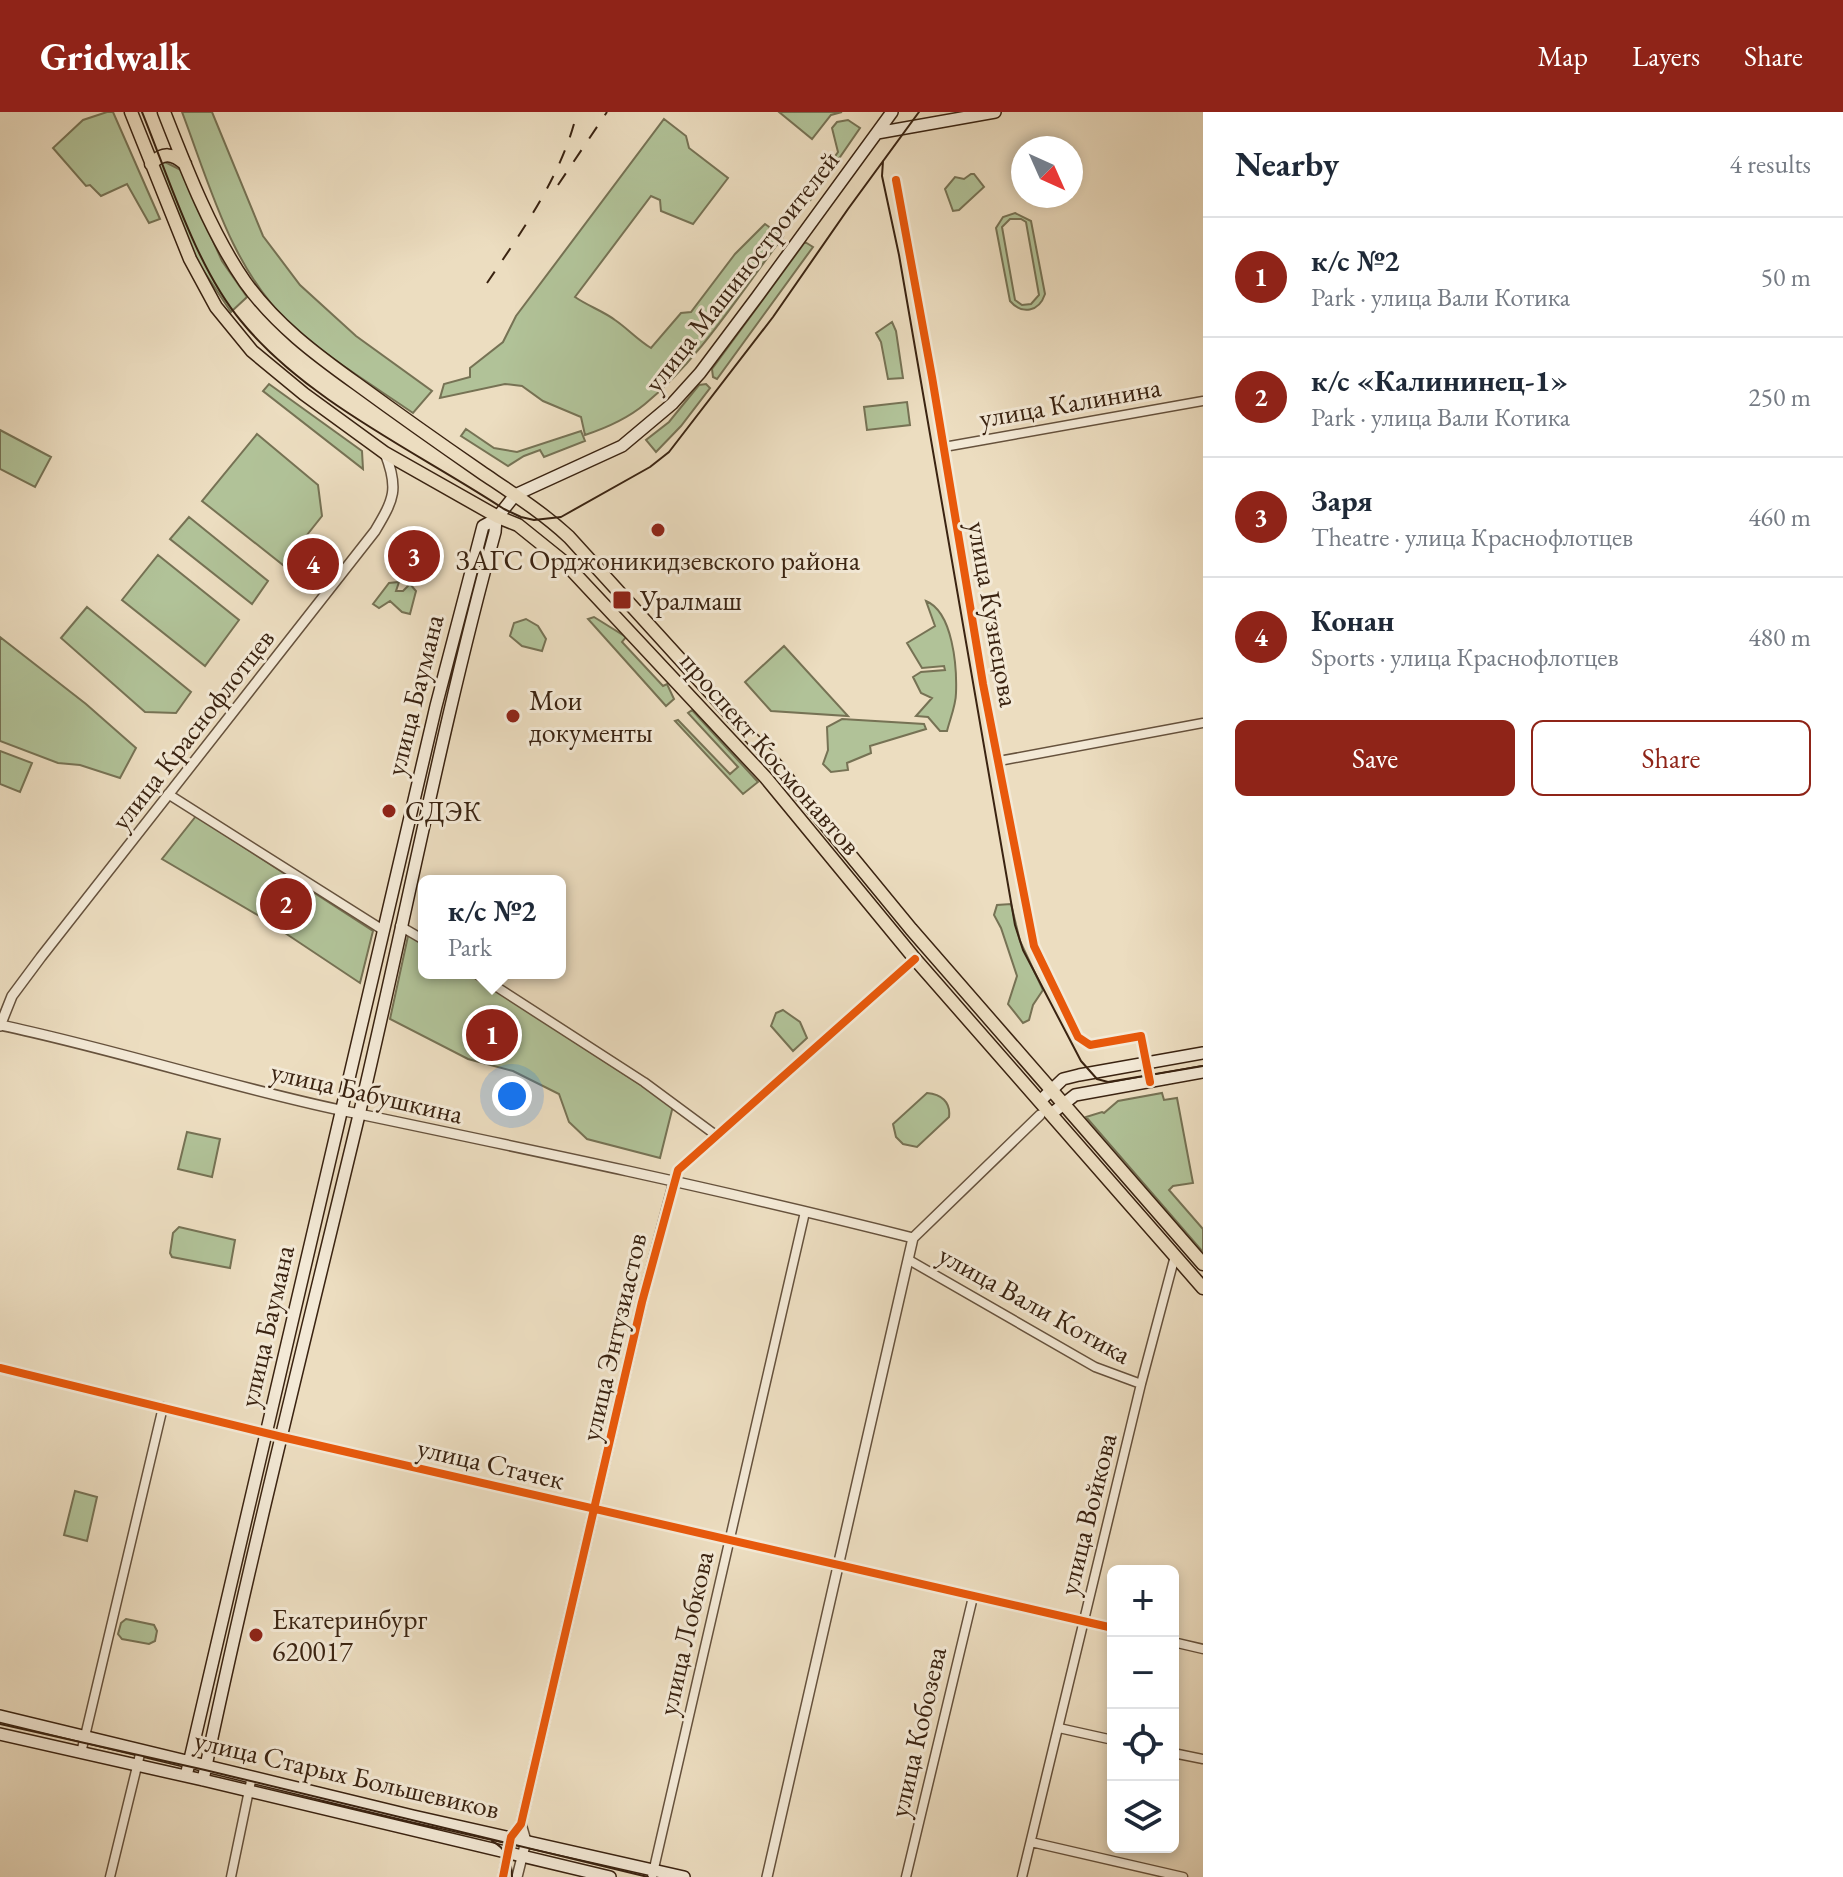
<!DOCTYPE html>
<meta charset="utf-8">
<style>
:root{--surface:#fff;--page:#f6f6f7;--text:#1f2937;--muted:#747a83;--line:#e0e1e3;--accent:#8f2418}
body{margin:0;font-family:"EB Garamond",serif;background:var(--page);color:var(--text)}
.controls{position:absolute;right:24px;bottom:24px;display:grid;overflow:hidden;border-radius:12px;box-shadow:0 4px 12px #0003}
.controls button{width:72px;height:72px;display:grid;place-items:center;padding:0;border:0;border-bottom:2px solid var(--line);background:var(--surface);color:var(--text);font:40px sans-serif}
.compass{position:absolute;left:1011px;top:24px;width:72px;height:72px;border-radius:50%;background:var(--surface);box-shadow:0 4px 12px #0003;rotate:135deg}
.you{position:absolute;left:512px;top:984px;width:28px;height:28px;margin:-20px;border:6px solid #fff;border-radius:50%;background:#1a73e8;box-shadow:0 0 0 12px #1a73e833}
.badge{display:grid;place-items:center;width:52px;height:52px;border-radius:50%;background:var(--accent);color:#fff;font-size:26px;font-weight:700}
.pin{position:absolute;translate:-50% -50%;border:4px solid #fff;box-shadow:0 2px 8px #0006}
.popup{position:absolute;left:418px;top:763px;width:148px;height:104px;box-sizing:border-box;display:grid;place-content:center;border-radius:12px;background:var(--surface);filter:drop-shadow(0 2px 6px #0005);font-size:26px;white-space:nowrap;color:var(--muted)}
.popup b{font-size:30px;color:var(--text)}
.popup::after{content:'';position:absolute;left:50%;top:100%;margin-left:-16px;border:16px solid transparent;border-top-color:var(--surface)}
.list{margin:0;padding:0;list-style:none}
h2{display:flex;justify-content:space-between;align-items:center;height:104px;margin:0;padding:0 32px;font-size:34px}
h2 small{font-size:26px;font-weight:400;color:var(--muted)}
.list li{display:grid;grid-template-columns:52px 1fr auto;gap:24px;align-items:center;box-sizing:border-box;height:120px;padding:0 32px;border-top:2px solid var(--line)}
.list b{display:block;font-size:30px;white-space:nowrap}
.list p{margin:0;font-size:26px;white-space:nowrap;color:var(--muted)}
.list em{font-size:26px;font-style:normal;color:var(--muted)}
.actions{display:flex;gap:16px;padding:24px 32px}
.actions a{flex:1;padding:18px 0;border:2px solid var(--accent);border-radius:12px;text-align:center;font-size:28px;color:var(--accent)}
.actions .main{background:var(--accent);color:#fff}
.icon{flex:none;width:44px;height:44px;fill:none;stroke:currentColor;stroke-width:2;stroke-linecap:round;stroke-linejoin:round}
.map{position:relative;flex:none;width:1203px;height:1765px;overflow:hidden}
header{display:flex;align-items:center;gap:48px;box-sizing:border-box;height:112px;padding:0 40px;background:var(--accent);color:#fff}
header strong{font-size:38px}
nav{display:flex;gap:44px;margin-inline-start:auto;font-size:28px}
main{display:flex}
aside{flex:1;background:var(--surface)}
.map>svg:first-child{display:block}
</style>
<header>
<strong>Gridwalk</strong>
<nav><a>Map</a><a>Layers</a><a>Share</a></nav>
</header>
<main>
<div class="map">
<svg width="1203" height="1765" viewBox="0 0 1203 1765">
<rect width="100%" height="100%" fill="#ecddc0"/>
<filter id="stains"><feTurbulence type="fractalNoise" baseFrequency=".0025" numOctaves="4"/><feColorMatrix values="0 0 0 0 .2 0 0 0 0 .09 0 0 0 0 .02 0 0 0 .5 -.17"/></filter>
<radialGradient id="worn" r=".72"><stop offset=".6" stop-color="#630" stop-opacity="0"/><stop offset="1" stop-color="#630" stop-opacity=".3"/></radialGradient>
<path fill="#b1c298" stroke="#767254" stroke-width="2" fill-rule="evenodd" d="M107,0h6l47,107 -11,4 -22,-39 -26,12 -11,-11 -4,1 -33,-38 30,-28z
M182,0h30l51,124 37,49 56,51 76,55 -19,22c-39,-27 -89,-57 -124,-90 -58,-56 -79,-137 -107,-211z
M779,0h63l-11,3 -19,24z
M664,7l22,17 3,12 39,30 -35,46 -32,-13 -1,-11 -9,-4 -76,101c13,9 28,14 40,23 13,9 23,20 36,28l30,-35 10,-1 44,-58 30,-30 18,13c-43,56 -83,122 -138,167 -18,15 -39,24 -60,31l-4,-18 -38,-16 -21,-15 -17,-2 -65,14 4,-14 26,-7v-9l33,-26 13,-26z
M848,8l12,8 -51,74 -4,-3 33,-47 -6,-24 5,-6z
M165,50l16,8 41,91 25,36 -16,15 -32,-48 -42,-96 1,-5z
M971,62h3l10,13 -25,23 -6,1 -8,-22 10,-12 9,2z
M1015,101l16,8 14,73c-6,18 -23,21 -35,7l-14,-73 7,-11zM1010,107h11l5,3 13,73 -8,9 -9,1 -7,-5 -13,-73z
M805,130l8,5 -96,132 -4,-2 -1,-8z
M892,210l4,9 7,47 -15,1 -7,-37 -5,-9z
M269,272l93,67 1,18 -100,-78z
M706,272l4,4 -29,38 -25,26 -10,-12 23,-18 30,-37z
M907,290l3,23 -43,5 -3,-23z
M466,317l28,19 23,4 64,-21 4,10 -41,16 -4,-7 -16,6 -16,10 -47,-30z
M0,318l51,27 -16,30 -35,-18z
M257,322l61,51 4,31 -39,49 -81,-64z
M189,405l79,64 -16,23 -82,-65z
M158,443l81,65 -34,46 -83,-66z
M399,470l-3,9h7l7,-7 6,7 -6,23 -8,-2 -12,-11 -11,7 -6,-4 16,-21z
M926,489c27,11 31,66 30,92 0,12 -6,26 -9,38h-7l-12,-14 -12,-1 16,-18 -11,-5 -8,-16 8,-5 24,-2 -1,-4 -22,2 -15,-25 28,-17z
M87,495l104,85 -15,21 -31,-1 -84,-74z
M594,505l32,20 -4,5 41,44 4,-2 7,15 -8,7 -78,-87z
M526,507l12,7 8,13 -4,12 -20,-5 -12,-10 4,-13z
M0,525l86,67 50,44 -16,30 -40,-13 -22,-2 -58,-22z
M784,534l64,70 -77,-5 -26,-29z
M692,598l66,72 -15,12 -68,-73 3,-1 52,54 8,-7 -50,-54z
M842,607l82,5 2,5 -56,17 1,7 -24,10 1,7 -17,2 -8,-8 5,-14 -1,-23z
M0,639l32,12 -12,29 -20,-8z
M196,704l177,115 -13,52 -99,-66 -99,-58z
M1011,792l9,37 23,49 -10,15 -4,15 -6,3 -15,-19 9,-28 -16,-48 -7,-13 3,-10z
M408,824h4l12,8v29h45l204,133 -13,52 -73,-19 -18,-17 -10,-28 -46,-23 -45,-12 -78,-40z
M783,898l17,12 7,16 -14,13 -22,-25 5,-13z
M927,981c14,1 24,9 22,24l-32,30 -14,-3 -7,-7 -3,-13z
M1162,981l2,7 13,-2 16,85 -20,3 -4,4 34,39v23l-117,-135 16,-5 2,1 14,-12z
M187,1020l33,7 -8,38 -34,-8z
M179,1115l56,13 -5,28 -58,-11 -2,-4 3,-20z
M75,1379l22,6 -10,44 -23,-6z
M126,1507l28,6 3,6 -2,10 -6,3 -27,-5 -4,-5 3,-11z"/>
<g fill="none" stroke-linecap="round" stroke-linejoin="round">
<defs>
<path id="minor" d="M896,68l36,197 51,307 51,262 44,91 12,8 51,-9 9,46
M944,335l259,-46
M999,649l204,-38
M168,682l215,136
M400,814l24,14
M475,861l169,109 73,54
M674,1070l4,-12 237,-211
M909,1148l186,107 46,17
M0,1256l282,69 831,191
M1173,1530l30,7
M1059,1616l54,12
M81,1641l82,-346
M1173,1641l30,6
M1031,1730l152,35
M110,1765l31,-127
M231,1765l21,-101
M652,1765l153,-665
M906,1765l67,-280
M1022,1765l119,-493 34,-128"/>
<path id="tertiary" d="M0,913c115,24 226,61 340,85 192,40 384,80 573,128
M0,914l12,-30 29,-39 334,-426c19,-32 24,-42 10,-78
M503,1765l8,-40 10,-13 121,-522 32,-120
M517,1765l9,-36 -5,-17
M767,1765l146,-639 127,-123"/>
<path id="secondary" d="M877,21l118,-21
M1040,989l23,-22 16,-4 124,-22
M1051,1002l24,-19 128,-23
M0,1604l413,100 271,61
M0,1622l203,46 407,97
M186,1664l250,-1070 47,-180 13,-7 19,-24 107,-49 50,-42 28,-31 57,-76 135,-185
M203,1668c47,-223 103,-444 156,-665 46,-194 83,-390 136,-583l1,-13"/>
<path id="primary" d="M131,0l59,147 26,48 36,44 52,43 81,59 113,64 20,8 46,37 202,216 149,181 288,329
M164,0c22,56 47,121 81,170 30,42 70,72 112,102 41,30 82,59 124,88 31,21 61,40 88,65l209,230 133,162 292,335
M151,52c12,-12 21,-11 34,0"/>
</defs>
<use href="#minor" stroke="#66523d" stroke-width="11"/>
<use href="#tertiary" stroke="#66523d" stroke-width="12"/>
<use href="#secondary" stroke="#3a2311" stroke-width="14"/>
<use href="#primary" stroke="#3a2311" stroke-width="15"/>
<use href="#minor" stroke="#f3e9d6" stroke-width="8"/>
<use href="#tertiary" stroke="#f3e9d6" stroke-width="9"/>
<use href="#secondary" stroke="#f3e9d6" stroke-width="11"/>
<use href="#primary" stroke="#ecddc0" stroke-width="12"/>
<path stroke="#3a2311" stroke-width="2" d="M142,0c27,66 54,155 99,209 65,80 178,132 263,188l17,8 13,3 27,-3 89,-50 19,-15 104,-135 75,-108 71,-97
M883,49l-1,15 17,79 116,670 8,25 58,111 16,18 11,3 95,-16
M0,1612l205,46 443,107
M492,1729c15,8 20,20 20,36"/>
<path stroke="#3a2311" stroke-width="2" stroke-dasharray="14 14" stroke-linecap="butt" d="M558,73l49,-73
M487,171c35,-52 76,-109 90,-171"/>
<defs>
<path id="cycleway" d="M896,68l36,197 51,307 51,262 44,91 12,8 51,-9 9,46
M0,1256l282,69 831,191
M503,1765l8,-40 10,-13 121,-522 36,-132 237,-211"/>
</defs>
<use href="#cycleway" stroke="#f3e9d6" stroke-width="13"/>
<use href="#cycleway" stroke="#e8590c" stroke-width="8"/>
</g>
<g fill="#8f2418" stroke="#f3e9d6" stroke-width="3">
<circle cx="658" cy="418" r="8"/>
<rect x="612" y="478" width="20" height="20" rx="4"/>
<circle cx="513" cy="604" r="8"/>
<circle cx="389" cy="699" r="8"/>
<circle cx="256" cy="1523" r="8"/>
</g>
<g text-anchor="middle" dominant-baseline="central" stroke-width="6" stroke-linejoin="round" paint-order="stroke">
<g font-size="28" fill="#3a2311" stroke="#f3e9d6">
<text transform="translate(741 159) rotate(-52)">улица Машиностроителей</text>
<text transform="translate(1070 290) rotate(-10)">улица Калинина</text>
<text transform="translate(994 502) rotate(80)">улица Кузнецова</text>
<text transform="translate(414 583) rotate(-76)">улица Баумана</text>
<text transform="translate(192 617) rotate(-52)">улица Краснофлотцев</text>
<text transform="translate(771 641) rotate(49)">проспект Космонавтов</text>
<text transform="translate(367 980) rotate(13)">улица Бабушкина</text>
<text transform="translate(1035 1192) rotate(29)">улица Вали Котика</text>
<text transform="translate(266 1214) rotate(-77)">улица Баумана</text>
<text transform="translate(613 1225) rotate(-77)">улица Энтузиастов</text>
<text transform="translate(491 1351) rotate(13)">улица Стачек</text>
<text transform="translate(1087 1402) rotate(-76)">улица Войкова</text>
<text transform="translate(685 1521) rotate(-77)">улица Лобкова</text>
<text transform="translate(917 1620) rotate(-77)">улица Кобозева</text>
<text transform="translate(347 1662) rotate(13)">улица Старых Большевиков</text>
</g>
<g font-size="28" fill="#3a2311" stroke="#f3e9d6" text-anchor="start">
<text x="658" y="448" text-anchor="middle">ЗАГС Орджоникидзевского района</text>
<text x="640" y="488">Уралмаш</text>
<text x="529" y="588">Мои<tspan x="529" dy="32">документы</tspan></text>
<text x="405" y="699">СДЭК</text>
<text x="272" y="1507">Екатеринбург<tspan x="272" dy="32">620017</tspan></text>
</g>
</g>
<rect width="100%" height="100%" filter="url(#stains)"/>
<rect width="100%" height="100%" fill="url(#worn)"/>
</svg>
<div class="controls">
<button>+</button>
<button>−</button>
<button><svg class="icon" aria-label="locate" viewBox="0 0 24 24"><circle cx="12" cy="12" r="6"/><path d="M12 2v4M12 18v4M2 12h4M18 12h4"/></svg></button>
<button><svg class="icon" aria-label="layers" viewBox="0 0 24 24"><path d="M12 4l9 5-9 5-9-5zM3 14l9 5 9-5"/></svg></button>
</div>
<svg class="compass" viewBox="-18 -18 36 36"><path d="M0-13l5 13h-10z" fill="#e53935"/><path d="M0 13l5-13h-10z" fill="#747a83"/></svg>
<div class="you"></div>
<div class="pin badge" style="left:492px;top:923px">1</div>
<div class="popup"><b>к/с №2</b>Park</div>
<div class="pin badge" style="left:286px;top:792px">2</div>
<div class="pin badge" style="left:414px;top:444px">3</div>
<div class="pin badge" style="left:313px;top:452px">4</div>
</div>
<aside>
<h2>Nearby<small>4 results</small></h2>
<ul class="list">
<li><span class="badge">1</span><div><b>к/с №2</b><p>Park · улица Вали Котика</p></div><em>50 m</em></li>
<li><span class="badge">2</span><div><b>к/с «Калининец-1»</b><p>Park · улица Вали Котика</p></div><em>250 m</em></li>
<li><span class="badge">3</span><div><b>Заря</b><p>Theatre · улица Краснофлотцев</p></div><em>460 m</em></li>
<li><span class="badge">4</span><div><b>Конан</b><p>Sports · улица Краснофлотцев</p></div><em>480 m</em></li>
</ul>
<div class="actions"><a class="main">Save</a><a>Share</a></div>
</aside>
</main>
